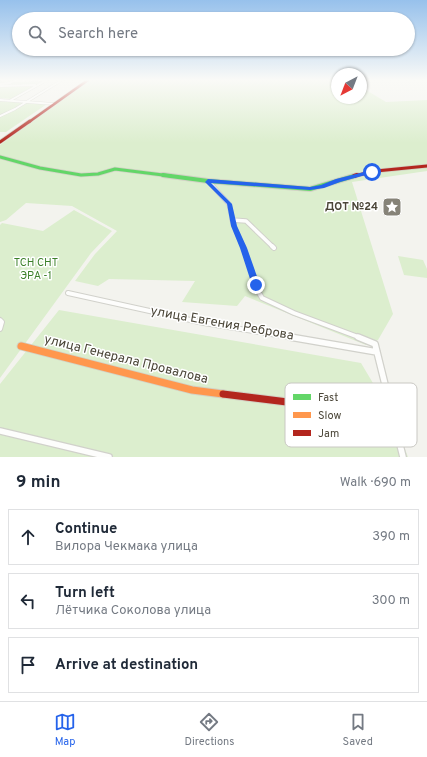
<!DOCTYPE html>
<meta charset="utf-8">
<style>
:root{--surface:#fff;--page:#f2f2f3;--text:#1f2937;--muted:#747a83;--line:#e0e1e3;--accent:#2563eb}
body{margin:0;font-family:Overpass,sans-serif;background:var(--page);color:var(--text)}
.compass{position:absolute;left:331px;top:68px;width:36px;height:36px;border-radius:50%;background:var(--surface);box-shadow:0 1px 3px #0004;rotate:222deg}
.stop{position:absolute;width:12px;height:12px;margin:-9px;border:3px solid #2563eb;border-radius:50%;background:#fff}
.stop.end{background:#2563eb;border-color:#fff;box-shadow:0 1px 4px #0008}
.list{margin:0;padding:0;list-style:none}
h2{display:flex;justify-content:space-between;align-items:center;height:52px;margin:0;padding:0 16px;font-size:17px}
h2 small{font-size:13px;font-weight:400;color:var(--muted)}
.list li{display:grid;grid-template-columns:26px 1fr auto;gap:12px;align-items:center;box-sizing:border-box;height:56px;margin:0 8px 8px;padding:0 8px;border:1px solid var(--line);border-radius:0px}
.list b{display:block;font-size:15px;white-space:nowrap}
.list p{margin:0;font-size:13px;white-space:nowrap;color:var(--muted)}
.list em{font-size:13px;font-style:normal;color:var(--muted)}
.icon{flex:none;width:22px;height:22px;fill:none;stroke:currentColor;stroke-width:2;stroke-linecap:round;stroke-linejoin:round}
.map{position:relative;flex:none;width:427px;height:457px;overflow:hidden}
.search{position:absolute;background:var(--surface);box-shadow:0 1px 3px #0004;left:12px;right:12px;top:12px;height:44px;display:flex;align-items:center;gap:10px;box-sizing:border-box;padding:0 14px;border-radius:22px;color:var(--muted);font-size:15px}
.sheet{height:244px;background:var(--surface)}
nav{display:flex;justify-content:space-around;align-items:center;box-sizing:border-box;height:56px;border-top:1px solid var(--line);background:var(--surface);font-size:11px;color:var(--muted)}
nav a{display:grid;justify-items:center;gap:2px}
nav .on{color:var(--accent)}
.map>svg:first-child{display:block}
</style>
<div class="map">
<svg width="427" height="457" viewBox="0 0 427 457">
<rect width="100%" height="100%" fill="#f3f3ee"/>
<path fill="#dceece" d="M0,80l7,2 -2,-2h40l-34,19 -11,-1z
M91,80h246v18h24v-11l25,15 41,-2v71l-75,11 41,132 -15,26 -12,5 -121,-49 -8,10 -55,-4 13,-21 -86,-2 -11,7 -23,-5 20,-27 22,-23 -45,-25 -46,-3 -20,17 -6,2v-77z
M0,100l47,4 -41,28h-6z
M74,210l38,21 -21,22 -91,125v-153l2,-2 41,8z
M398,256l25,4 4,9v9l-23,-3z
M59,310l302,53 31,52 16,42h-408v-73z"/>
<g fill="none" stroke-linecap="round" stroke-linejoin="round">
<defs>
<path id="street-far3" d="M15,81l29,-1
M0,84l10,-1 5,-3
M0,86l35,-1
M0,100l54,4
M11,100l36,-20
M0,116l15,-7 47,-29"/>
<path id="street-far2" d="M208,181l21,23 5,22 9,21
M232,220l14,1 27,26"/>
<path id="street-far1" d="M243,246l15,45 4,7 32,15 67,25
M272,246l2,2
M68,293l136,30 92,15
M0,320l2,2 -2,7"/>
<path id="street" d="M290,337l87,15
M358,337l17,7 28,113
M0,431l109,26"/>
<path id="fast-far1" d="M0,157l40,11 41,7 17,-1 17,-5 56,7"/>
<path id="fast" d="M163,175l45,6 102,8 44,-13"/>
<path id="slow" d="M21,346l171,44 31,4"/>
<path id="jam-far3" d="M29,122l59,-42"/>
<path id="jam-far2" d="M0,142l30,-21
M354,176l22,-5 51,-5"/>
<path id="jam-far1" d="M354,176l3,-1"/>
<path id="jam" d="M223,394l169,21"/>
</defs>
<use href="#street-far3" stroke="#d1d1cb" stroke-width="3"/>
<use href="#street-far2" stroke="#d1d1cb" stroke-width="5.5"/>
<use href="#street-far1" stroke="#d1d1cb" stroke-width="6"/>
<use href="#street" stroke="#d1d1cb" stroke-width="8"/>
<use href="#fast-far1" stroke="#d2d1c5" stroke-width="4.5"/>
<use href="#fast" stroke="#d2d1c5" stroke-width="6"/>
<use href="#slow" stroke="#d2d1c5" stroke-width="9"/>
<use href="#jam-far3" stroke="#d2d1c5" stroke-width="3.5"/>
<use href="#jam-far2" stroke="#d2d1c5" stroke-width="4.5"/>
<use href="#jam-far1" stroke="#d2d1c5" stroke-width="6"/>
<use href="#jam" stroke="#d2d1c5" stroke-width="9"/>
<use href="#street-far3" stroke="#fdfdfc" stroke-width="2"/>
<use href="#street-far2" stroke="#fdfdfc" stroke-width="3.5"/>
<use href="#street-far1" stroke="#fdfdfc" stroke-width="4"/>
<use href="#street" stroke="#fdfdfc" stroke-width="5.5"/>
<use href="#fast-far1" stroke="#63d668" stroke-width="3"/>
<use href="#fast" stroke="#63d668" stroke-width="4"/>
<use href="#slow" stroke="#ff974d" stroke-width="7"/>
<use href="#jam-far3" stroke="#b3261e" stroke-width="2.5"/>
<use href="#jam-far2" stroke="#b3261e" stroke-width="3"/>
<use href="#jam-far1" stroke="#b3261e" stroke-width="4"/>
<use href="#jam" stroke="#b3261e" stroke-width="7"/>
</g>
<linearGradient id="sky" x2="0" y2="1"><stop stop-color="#97c1ec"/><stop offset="0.56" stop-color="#fafaf7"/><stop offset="1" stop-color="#fafaf7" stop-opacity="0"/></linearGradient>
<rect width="427" height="143" fill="url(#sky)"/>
<path fill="#2563eb" d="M372,170l2,2 -1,1 -33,9 -16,6 -14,2 -99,-7 21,21 5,22 10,22 13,37 -4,3 -4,-3 -12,-37 -9,-22 -4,-22 -22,-22 3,-3 102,8 11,-2 15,-6z"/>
<defs>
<symbol id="sight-square" viewBox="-11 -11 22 22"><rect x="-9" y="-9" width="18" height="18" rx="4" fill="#868378" stroke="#fff"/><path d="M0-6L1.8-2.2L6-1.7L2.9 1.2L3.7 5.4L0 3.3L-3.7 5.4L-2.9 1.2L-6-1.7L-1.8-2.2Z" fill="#fff"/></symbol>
</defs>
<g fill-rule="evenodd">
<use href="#sight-square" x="381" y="196" width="22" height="22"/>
</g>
<g text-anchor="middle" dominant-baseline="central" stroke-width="3" stroke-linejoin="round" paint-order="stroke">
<g font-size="11" font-weight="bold" fill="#4b4638" stroke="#fff" text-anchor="end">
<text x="378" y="207">ДОТ №24</text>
</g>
<g font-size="11" fill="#3b7f29" stroke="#fff">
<text x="36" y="263">ТСН СНТ<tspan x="36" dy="13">ЭРА -1</tspan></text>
</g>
<g font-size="13" fill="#4b4638" stroke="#fff">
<text transform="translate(222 324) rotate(10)">улица Евгения Реброва</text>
<text transform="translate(126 360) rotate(14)">улица Генерала Провалова</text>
</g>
</g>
<rect x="285" y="383" width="132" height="64" rx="6" fill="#fff" stroke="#c9c8c3" stroke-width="1"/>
<rect x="293" y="394" width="18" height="6" fill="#63d668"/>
<rect x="293" y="412" width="18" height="6" fill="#ff974d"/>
<rect x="293" y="430" width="18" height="6" fill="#b3261e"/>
<g font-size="11" fill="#4b4638">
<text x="318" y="401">Fast</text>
<text x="318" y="419">Slow</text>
<text x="318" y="437">Jam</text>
</g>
</svg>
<svg class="compass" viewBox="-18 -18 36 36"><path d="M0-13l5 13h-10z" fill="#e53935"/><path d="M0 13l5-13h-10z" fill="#747a83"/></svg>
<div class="stop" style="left:372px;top:172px"></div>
<div class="stop end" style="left:256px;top:285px"></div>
<div class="search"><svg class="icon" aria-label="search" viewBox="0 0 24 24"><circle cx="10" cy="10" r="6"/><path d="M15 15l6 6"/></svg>Search here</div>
</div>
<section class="sheet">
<h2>9 min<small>Walk · 690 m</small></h2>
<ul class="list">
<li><svg class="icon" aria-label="ahead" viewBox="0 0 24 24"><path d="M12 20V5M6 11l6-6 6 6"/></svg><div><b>Continue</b><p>Вилора Чекмака улица</p></div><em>390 m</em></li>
<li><svg class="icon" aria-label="left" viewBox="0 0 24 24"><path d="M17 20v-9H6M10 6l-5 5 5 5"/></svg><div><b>Turn left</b><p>Лётчика Соколова улица</p></div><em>300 m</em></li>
<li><svg class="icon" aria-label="arrive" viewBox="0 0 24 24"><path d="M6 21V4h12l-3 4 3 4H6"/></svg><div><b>Arrive at destination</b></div></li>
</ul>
</section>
<nav>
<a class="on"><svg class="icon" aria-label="map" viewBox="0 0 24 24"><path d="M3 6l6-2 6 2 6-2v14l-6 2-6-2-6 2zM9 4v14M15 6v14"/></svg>Map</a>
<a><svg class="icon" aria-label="directions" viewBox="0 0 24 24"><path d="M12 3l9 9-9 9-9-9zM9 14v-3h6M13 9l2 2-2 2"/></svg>Directions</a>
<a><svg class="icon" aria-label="saved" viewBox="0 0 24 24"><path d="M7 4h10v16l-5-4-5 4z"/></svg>Saved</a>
</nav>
